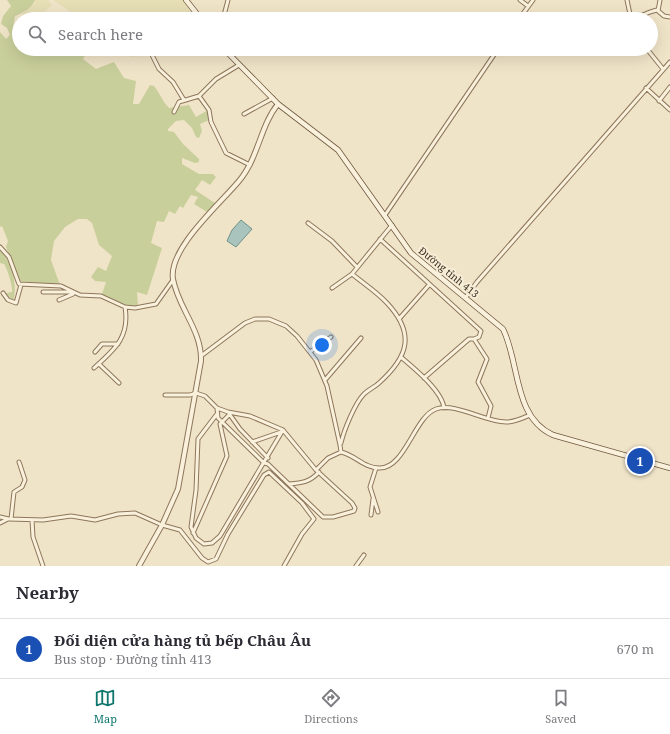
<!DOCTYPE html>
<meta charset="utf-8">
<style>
:root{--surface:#fff;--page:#f2f2f3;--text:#2b2b33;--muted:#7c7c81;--line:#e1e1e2;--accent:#0f766e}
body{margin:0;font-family:"Noto Serif",serif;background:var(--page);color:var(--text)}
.you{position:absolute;left:322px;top:345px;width:14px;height:14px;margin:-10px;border:3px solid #fff;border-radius:50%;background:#1a73e8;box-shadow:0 0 0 6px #1a73e833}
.badge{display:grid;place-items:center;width:26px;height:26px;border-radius:50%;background:var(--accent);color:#fff;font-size:13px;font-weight:700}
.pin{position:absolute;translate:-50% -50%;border:2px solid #fff;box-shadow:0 1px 4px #0006}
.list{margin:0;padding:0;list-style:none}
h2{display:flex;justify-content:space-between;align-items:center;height:52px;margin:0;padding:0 16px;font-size:17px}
h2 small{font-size:13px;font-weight:400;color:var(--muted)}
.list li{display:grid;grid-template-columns:26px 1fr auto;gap:12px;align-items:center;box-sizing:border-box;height:60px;padding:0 16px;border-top:1px solid var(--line)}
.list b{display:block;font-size:15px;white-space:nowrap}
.list p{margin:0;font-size:13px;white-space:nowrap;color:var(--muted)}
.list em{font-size:13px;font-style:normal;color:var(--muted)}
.icon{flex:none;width:22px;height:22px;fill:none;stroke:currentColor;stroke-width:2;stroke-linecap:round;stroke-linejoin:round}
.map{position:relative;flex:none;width:670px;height:566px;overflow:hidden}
.search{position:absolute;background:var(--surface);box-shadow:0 4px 16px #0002;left:12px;right:12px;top:12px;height:44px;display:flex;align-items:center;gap:10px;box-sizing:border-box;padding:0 14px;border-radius:22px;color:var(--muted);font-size:15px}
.sheet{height:112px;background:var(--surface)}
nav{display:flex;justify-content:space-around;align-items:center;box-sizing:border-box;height:56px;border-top:1px solid var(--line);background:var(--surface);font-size:11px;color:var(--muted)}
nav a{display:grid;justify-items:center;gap:2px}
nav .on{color:var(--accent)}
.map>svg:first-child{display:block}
</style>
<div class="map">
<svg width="670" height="566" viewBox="0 0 670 566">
<rect width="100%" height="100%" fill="#f0e4c8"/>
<path fill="#e6deb5" d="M35,0h13l4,5 -9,8 4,6h-24l-1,-5 12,-10z
M53,0h130l11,16 -6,3h-15l-1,-5 -6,-1 -11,6h-74z
M119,49h36l-13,7 -11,1z"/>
<path fill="#c9cf9b" d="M7,0h28c-3,8 -12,13 -20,16l-2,11 6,8 -2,4 2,10h70l-6,10 13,10 18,-7 10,16 12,3 -3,23h6l11,-19 4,1c6,7 8,15 15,22l20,-3 7,12 12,-7 2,2 -1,8 -9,4 2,7 -3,7 -3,-1 -4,-9 -8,-8 -8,1 -8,8v2l6,1 9,12 16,15v3l-4,1 -13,-5v6l17,10h14l3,3 -6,8 -8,-5 -7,10 20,13 -8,9 -13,-8 4,-7 -7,-2 -8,13 -3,-2 -5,8 -6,-3 -5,11 -7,-1 -6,22 11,5 -15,47 -10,-3 1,13 -2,1 -10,-1 -24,-11 4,-12 -11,-1 -4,-4 7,-10 8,4 6,-15 -13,-11 -7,-22 -5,-4h-9l-13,8 -11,14 -3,19 9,25 -41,-4 -13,-34 2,-6 -6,-15 -2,1v-195l6,7 4,-4 -3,-7 -6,-4 2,-8 8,-10z
M0,250c12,12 17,33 14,49l-2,1 -6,-7 6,-1c1,-5 -5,-24 -8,-28l-4,-1z"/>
<path fill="#a9c4bc" stroke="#6f938a" d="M241,220l11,9 -16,18 -9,-6 5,-11z"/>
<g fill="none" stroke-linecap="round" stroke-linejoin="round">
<defs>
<path id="minor" d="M520,0l8,6
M627,0l4,19
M658,11l2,-11
M223,19l5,-19
M519,19l14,-19
M631,19c10,-2 16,-7 26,-9l7,6 6,1
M647,49l16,20
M151,53l8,16 14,13 11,18
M646,88l24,22
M199,96l10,14 2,12 15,31 24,12
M659,101l11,-14
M174,112l5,-10 20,-6 17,-17 23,-14
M244,114l29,-16
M385,215l113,-166
M308,223l24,18 25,26
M380,239l101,92 -2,6 -5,2 13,20 -9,23 13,24 -3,12
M0,247l9,10 10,27 42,2 19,9 21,1 24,11 10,1 21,-4 17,-24
M332,288l20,-14 40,-49
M43,292h30
M3,293l5,7 8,3 5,-18
M466,297l11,-15 193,-220
M59,300l14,-6
M399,319l30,-34
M95,352l7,-8h16
M310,352l21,-15
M201,356l44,-33 10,-4h14l17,7 11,10 19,24 11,26 13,59 1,7 -13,6 -12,12
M402,358c13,11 40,33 42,50
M99,364l20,19
M94,368c21,-19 36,-31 31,-61
M424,378l45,-39h5
M325,380l36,-42
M165,395h25l6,-2 9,3 12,12 11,4 12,17 28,29
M217,408l1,10 46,45 4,1 55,53h10l21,-6 1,-3 -3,-5 -36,-33 -33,-40 -33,-14 -22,-4
M217,414l-19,25 -2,51 -5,37 5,11 8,6 8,-1 8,-7 63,-106
M252,442l29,-10
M341,443c3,-13 14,-40 23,-49 5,-5 11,-7 15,-11 29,-26 37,-49 8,-80 -10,-11 -24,-20 -35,-29
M341,452c14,3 23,16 38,16 26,1 35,-51 57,-59 20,-7 50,14 71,13 8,0 16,-4 23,-7
M376,468l-6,19 8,25
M289,484c13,-1 21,-2 30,-12
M371,515l2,-16
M0,517l9,2 34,1 28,-4 24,4 23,-6 17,-1 27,12 18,5 22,28 6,4 8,-3 12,-25 36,-59 5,-3 33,31 12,16 -12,15 -18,32
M11,519l3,-27 8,-5 3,-7 -6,-18
M32,520l1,17 10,29
M0,523l8,-4
M193,533l34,-77 -7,-32 10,-10
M356,566l8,-11"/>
<path id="tertiary" d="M139,566l23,-41 16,-36 23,-128c1,-31 -23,-53 -28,-82 -5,-30 47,-75 66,-98 20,-24 21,-55 39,-77"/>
<path id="secondary" d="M186,0l15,19
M224,49l54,55 60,46 73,103 92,76c17,34 10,88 50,106l117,33"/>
</defs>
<use href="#minor" stroke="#8d765c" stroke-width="5"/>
<use href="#tertiary" stroke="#8d765c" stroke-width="6"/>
<use href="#secondary" stroke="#6f573f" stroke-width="6"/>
<use href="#minor" stroke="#faf1dc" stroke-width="3"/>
<use href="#tertiary" stroke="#faf1dc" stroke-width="4"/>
<use href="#secondary" stroke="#faf1dc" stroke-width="4.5"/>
</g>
<g text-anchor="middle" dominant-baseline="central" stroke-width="4" stroke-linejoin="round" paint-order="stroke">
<g font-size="10" fill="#3d2e20" stroke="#f7eed8">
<text transform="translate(449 272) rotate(39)">Đường tỉnh 413</text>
</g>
</g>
</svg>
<div class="you"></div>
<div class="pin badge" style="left:640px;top:461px;background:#1a4fb4">1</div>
<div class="search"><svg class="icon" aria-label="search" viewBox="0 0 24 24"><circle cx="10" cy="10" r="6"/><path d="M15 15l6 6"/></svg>Search here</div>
</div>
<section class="sheet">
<h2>Nearby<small></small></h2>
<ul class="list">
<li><span class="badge" style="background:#1a4fb4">1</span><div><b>Đối diện cửa hàng tủ bếp Châu Âu</b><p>Bus stop · Đường tỉnh 413</p></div><em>670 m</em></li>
</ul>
</section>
<nav>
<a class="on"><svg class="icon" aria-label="map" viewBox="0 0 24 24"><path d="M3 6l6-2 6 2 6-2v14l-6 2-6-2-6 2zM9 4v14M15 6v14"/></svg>Map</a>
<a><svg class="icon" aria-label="directions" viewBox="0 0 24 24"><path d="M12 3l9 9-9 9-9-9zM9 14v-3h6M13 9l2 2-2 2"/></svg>Directions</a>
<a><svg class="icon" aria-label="saved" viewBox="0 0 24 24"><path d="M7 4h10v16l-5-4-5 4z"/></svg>Saved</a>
</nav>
